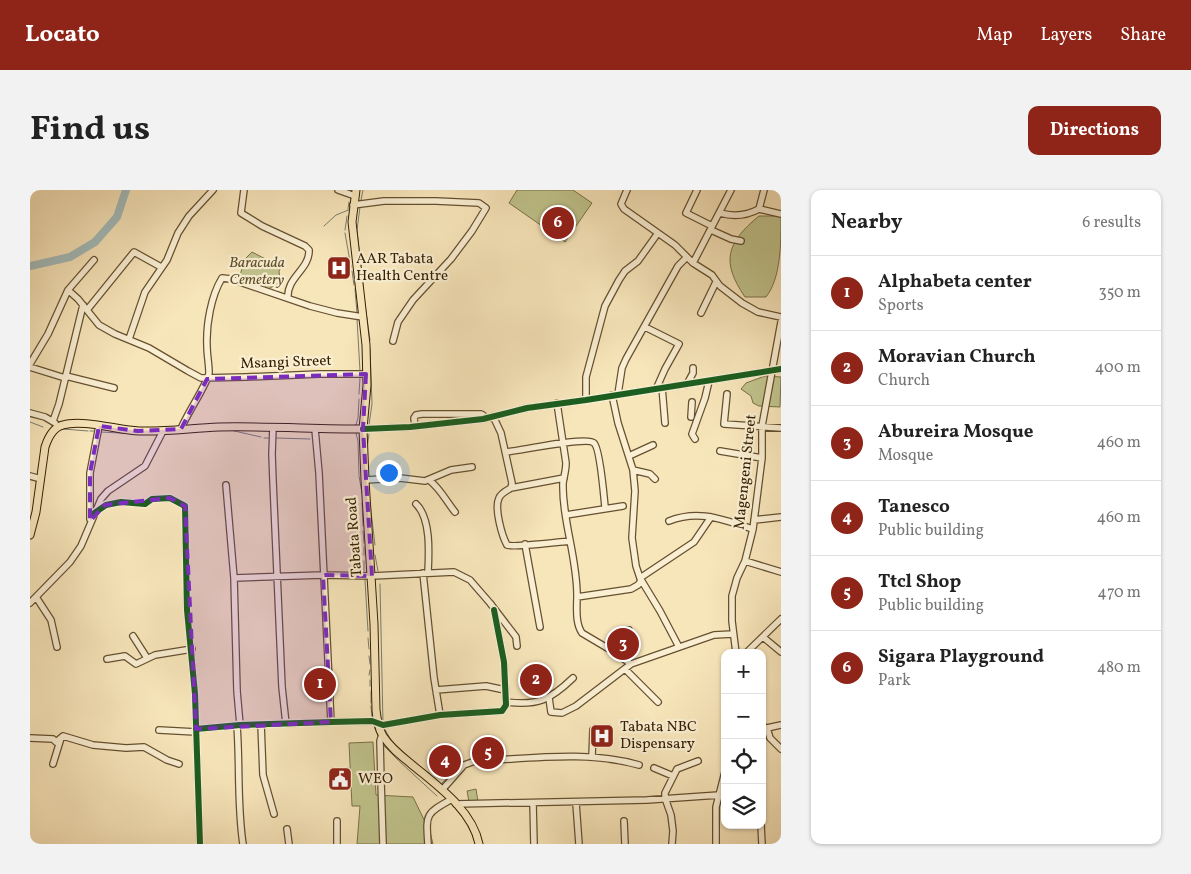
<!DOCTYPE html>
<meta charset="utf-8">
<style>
:root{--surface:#fff;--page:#f2f2f2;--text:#222;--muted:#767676;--line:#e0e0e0;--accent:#8f2418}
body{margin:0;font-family:Vollkorn,serif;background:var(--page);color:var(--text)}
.controls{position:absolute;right:15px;bottom:15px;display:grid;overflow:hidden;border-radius:10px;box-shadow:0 1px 4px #0004}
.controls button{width:45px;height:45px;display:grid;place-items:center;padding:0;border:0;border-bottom:1px solid var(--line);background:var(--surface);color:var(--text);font:25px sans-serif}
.you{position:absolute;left:358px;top:282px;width:18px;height:18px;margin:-12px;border:4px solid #fff;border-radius:50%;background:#1a73e8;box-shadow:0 0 0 8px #1a73e833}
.badge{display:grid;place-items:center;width:32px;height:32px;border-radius:50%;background:var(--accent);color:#fff;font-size:16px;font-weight:700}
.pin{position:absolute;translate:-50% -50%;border:2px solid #fff;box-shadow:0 1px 5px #0006}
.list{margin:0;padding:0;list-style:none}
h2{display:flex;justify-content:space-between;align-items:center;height:65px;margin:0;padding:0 20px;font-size:21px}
h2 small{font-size:16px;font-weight:400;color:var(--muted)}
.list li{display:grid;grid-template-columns:32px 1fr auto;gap:15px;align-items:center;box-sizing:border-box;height:75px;padding:0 20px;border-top:1px solid var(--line)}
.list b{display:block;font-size:19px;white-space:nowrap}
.list p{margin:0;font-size:16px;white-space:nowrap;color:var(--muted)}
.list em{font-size:16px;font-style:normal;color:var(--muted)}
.icon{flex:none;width:28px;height:28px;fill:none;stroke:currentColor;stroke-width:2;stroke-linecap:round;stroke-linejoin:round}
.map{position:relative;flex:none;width:751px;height:654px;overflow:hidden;border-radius:10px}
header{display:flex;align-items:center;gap:30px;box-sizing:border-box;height:70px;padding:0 25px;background:var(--accent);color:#fff}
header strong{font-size:24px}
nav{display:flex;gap:28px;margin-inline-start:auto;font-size:18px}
.intro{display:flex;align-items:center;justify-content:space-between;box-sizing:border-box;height:120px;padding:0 30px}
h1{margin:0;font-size:35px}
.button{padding:12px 22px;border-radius:10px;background:var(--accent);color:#fff;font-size:18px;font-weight:700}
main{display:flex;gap:30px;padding:0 30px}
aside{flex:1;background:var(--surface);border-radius:10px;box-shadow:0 1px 4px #0004}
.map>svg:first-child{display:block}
</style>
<header>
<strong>Locato</strong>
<nav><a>Map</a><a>Layers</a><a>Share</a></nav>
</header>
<div class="intro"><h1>Find us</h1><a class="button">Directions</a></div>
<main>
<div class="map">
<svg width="751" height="654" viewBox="0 0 751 654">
<rect width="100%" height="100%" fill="#f8e6bb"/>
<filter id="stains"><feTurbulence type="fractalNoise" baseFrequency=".004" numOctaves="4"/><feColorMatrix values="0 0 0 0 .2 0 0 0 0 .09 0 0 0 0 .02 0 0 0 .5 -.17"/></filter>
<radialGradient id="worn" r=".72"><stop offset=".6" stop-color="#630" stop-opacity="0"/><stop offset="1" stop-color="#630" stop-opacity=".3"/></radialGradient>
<path fill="#c1c48d" stroke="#7a7147" d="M487,0h56l19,13 -27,39 -56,-39z
M729,26h22c0,27 0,62 -15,81h-21c-24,-35 -19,-54 14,-81z
M222,62l29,15 -2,4 1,10 -2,3 -10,5 -30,-9 8,-22z
M735,186l16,1 -1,30 -21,-1 -6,-3 -2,-7 -10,-7 5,-6z
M343,552l3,53 37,2 17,35 3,12h-76l3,-38h-8l-3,-63z
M446,599l2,13h-9l-2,-11z"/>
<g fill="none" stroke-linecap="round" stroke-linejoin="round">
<path stroke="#777d71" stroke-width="1" d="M331,10l2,-10
M330,17l-3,23 6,56
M318,19l1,-7
M294,36l12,-11 15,-6
M315,40l2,-14
M315,43l6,34
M322,81l2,14
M325,99l2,24
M333,100l7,50
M327,129l3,52
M329,204l1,-16
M0,232l13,5
M339,235l3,-21 -2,-55
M322,236l4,-1 2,-7 1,-19
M143,237l8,-1
M33,239l25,2
M200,240l31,7
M60,241h6
M71,242l36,2
M326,243l2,8 1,34
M234,248h5
M246,248l34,1
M337,259l2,-15
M329,286l3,17
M332,313l1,23
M340,313l5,42
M333,341l1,12
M334,357v8
M345,365l3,16
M334,381v-10
M335,390l3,51
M350,394l3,139
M338,448l1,11
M339,466l1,8
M339,485l1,-5
M340,490v6
M341,501v12
M341,516l1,12
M343,534l6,14
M354,538l10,17 21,18
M352,554l18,18 37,34
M411,594c19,-17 20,-27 49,-27"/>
<path stroke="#a3bcbc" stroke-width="8" d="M0,76l40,-9 25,-15 22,-25 9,-27"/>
<defs>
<path id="minor" d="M214,0l-3,23 21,13 43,20 4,4c1,19 -23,28 -21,48
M308,0l17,6
M597,0l-6,14 3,5 51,36 18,18 19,12 8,11 22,17 16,9 23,5
M667,0l-11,23 26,13
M323,15l31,-4h52l43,2 7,5 -14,23 -21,28 -38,41 -15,22 -5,19
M729,19l22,5
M690,23c14,4 26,3 39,-4l5,-19
M681,40l20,9 10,2
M663,73l38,-73
M38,100l10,9 21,26 16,9 34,14 39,23 13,7 45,-1 74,-3h46
M57,120l47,-58 27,15
M671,123l15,-31
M615,137l34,17 -14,25 -8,18
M99,149l16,-47 22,-32 11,-27 11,-17 24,-26
M0,174l18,-30 20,-44 26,-30
M0,177l35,11
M36,186l48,12
M657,194l6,-11v-5
M632,197l3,36
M588,204l4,-26 4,-9 52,-93 8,-8
M697,204l-3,30 57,4
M582,205l6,28 15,47 2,21 -3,47 4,28 4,12 20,33 19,36
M556,210v-23l19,-71 14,-26 6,-9 13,-10 20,-28
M527,213l9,60c0,7 -2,13 -3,20 -1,37 14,74 14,112 0,12 -2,28 5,38l32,19 17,12 83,-29 19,-1
M0,223l15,4 10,6
M463,226l8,17 11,50 -1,5c-5,3 -10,5 -12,10 -5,10 3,38 8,47 6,3 52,-3 63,-4
M661,227l1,-15
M23,231l6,-17 24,-99
M385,236l-1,-8 2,-3 6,-1h59l2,1v4
M243,237l-1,27 1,27 9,206 4,37
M151,239c5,-14 27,-46 28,-56 0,-9 -2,-18 -2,-27 -1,-21 4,-50 15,-68l9,1 79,27 27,7 26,4
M285,239l4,44 12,249
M333,239l47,-2 73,-8 44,-11 59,-8 195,-31
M665,249l-3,-5 13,-36 4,-17
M690,261l42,7
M476,262c13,-1 81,-16 88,-9 6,5 10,54 11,64
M599,266l24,-11
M603,280l17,4 5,5
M0,286l11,3
M335,290l35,-2 25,3 26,-11 21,-3
M399,290c11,8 17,21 26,32
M196,295l8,93 3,113 3,34
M481,298l53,-10
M386,314c15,14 13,49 12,68
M63,324l13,-9 15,-3 24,2 7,-5 18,-1 15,8 2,104 8,84 5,150
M536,325l57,-9
M60,329v-46l9,-47
M724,330l27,-3
M639,331c31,-12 54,-1 84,8
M495,354l15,83
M715,371l36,11
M393,383l11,105 6,37
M204,388l89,-3 49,1 82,-4 16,8 20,23 26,34 1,9
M610,388l54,-36 17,-25
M6,407l15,23 6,27
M547,407l54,-8 7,-4 3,-4
M0,413l40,-41 11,-16 20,-47 7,-8 37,-25 18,-35
M103,446l14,22
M733,447l18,15
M584,462l8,-20 7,-2
M706,463l-4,-32v-25l5,-18 8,-17 8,-32 9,-71v-32l19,-104
M716,463l35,-34
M77,469l18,-3 11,8 19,-9 37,-6
M595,479l33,33
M406,500l50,-4 19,4
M519,508l2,14 11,1 14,-7 55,-42
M476,512c32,4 44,-2 67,-24
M231,534l2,51 11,39
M207,536c3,39 0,79 6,118
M732,537l5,1 3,10 11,11
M737,538l14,-3
M166,539l44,-4 91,-3 41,-1 11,4 57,-10 62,-4 4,-6 -2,-43 -10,-52
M129,540l37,2
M352,544l-2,7 1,40 2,63
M0,548l23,1 3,3 7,-6 30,9 33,3 18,-1 23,13 12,4
M562,567l1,-27
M23,574l8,-26
M624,578l19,8
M412,600l22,-25 11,-4c54,-2 111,-11 164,4
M503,613l1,41
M546,613l3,41
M426,614l191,-4 72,-5
M307,631v23
M594,631l1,23
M731,635l1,19
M257,639l2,15
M398,654c-2,-30 -3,-30 24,-45
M642,654l1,-13 -2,-16 -6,-17v-5l12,-24 21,-8
M686,654v-37l9,-35"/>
<path id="major" d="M326,0l-4,32 14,123 1,40 -4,44 2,51 9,144 2,86c1,9 2,18 7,26 7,11 17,19 27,27 26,22 62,46 69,81
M0,345l6,-23 9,-65c3,-9 8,-20 18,-22 19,-6 55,5 76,6 27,1 53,-3 80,-4 48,-1 96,2 144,2"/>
</defs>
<use href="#minor" stroke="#655030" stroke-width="8"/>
<use href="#major" stroke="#341e01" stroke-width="9"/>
<use href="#minor" stroke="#faefd3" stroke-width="5.5"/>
<use href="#major" stroke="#f8e6bb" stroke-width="7"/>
<defs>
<path id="cycleway" d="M333,239l47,-2 73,-8 44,-11 59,-8 195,-31
M63,324l13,-9 15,-3 24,2 7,-5 18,-1 15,8 2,104 8,84 5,150
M166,539l44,-4 91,-3 41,-1 11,4 57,-10 62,-4 4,-6 -2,-43 -10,-52"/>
</defs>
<use href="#cycleway" stroke="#faefd3" stroke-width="9"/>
<use href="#cycleway" stroke="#1b5e20" stroke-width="6"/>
</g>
<path fill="#7b2cbf" fill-opacity="0.2" stroke="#7b2cbf" stroke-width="4" stroke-dasharray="10 6" stroke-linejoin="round" d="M336,184l-3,55 9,147 -49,-1 8,147 -135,7 -11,-223 -15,-8 -65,7 -15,16v-48l9,-47 39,5 43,-2 26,-50z"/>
<defs>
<symbol id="hospital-square" viewBox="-11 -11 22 22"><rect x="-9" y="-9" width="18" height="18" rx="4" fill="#8f2418" stroke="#faefd3"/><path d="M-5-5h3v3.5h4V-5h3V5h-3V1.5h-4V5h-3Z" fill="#fff"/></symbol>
<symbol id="civic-square" viewBox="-11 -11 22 22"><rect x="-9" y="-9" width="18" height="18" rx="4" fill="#8f2418" stroke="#faefd3"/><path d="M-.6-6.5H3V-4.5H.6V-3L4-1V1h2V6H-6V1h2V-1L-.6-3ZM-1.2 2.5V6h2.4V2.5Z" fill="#fff"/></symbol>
</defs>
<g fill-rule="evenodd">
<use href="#hospital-square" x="295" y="64" width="28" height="28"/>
<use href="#hospital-square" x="558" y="532" width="28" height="28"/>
<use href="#civic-square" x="296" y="575" width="28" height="28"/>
</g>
<g text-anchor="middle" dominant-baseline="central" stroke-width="4.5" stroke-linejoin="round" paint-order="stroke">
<g font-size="15" fill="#341e01" stroke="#faefd3" text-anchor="start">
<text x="326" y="69">AAR Tabata<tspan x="326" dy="17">Health Centre</tspan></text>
<text x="590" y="537">Tabata NBC<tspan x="590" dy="17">Dispensary</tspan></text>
<text x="328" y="589">WEO</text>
</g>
<g font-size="15" font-style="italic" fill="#5e502b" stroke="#faefd3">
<text x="227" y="73">Baracuda<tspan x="227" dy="17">Cemetery</tspan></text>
</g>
<g font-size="15" fill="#341e01" stroke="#faefd3">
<text transform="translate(256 173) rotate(-2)">Msangi Street</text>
<text transform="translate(716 282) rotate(-84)">Magengeni Street</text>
<text transform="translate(325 347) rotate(-94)">Tabata Road</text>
</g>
</g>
<rect width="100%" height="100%" filter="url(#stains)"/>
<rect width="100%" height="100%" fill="url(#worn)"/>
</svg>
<div class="controls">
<button>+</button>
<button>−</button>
<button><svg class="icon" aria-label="locate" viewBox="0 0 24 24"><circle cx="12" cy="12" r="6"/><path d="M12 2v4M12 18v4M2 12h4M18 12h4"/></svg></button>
<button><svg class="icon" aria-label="layers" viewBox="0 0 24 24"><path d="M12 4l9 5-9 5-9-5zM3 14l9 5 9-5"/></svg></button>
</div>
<div class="you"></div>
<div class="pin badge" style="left:290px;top:494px">1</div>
<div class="pin badge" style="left:506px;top:490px">2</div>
<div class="pin badge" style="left:593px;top:454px">3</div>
<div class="pin badge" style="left:415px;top:571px">4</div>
<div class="pin badge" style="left:458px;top:563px">5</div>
<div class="pin badge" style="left:528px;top:33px">6</div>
</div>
<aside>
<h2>Nearby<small>6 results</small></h2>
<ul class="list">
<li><span class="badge">1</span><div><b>Alphabeta center</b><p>Sports</p></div><em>350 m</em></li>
<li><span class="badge">2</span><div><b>Moravian Church</b><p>Church</p></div><em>400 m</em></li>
<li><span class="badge">3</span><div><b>Abureira Mosque</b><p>Mosque</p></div><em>460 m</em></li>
<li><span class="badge">4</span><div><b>Tanesco</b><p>Public building</p></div><em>460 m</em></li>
<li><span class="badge">5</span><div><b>Ttcl Shop</b><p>Public building</p></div><em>470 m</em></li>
<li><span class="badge">6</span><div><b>Sigara Playground</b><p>Park</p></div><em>480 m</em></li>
</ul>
</aside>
</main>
